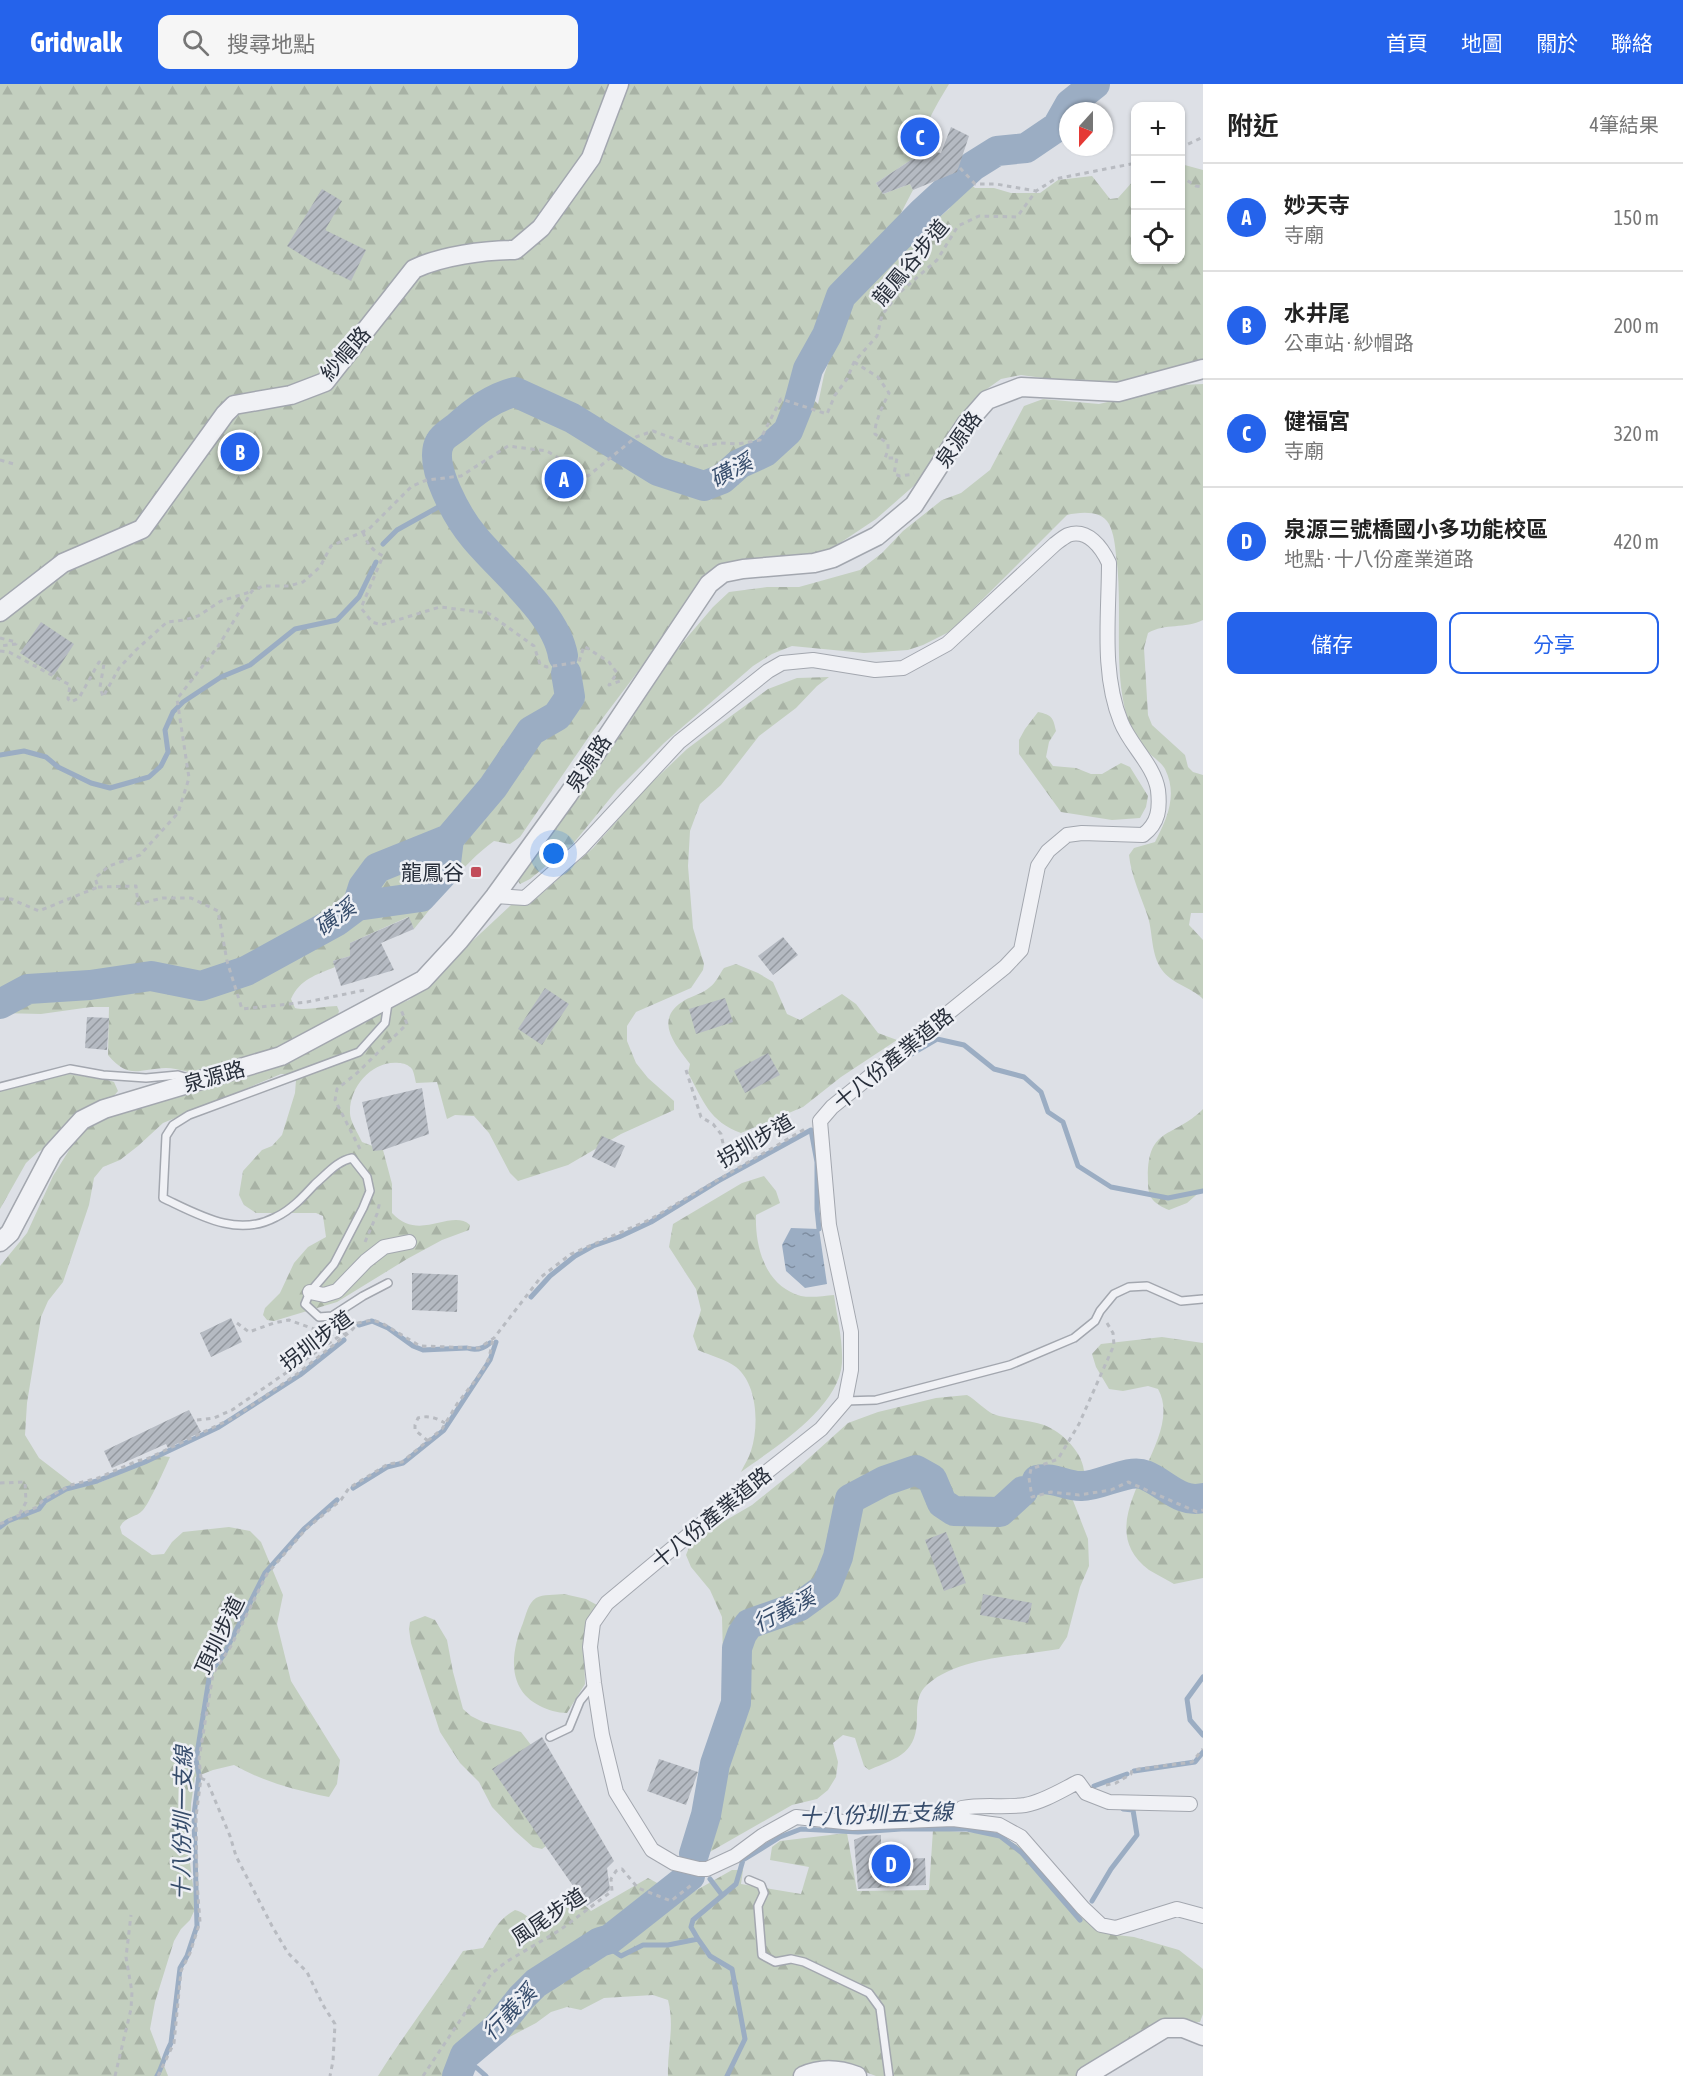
<!DOCTYPE html>
<html lang="zh-TW">
<meta charset="utf-8">
<style>
:root{--surface:#fff;--page:#f6f6f6;--text:#222;--muted:#767676;--line:#e0e0e0;--accent:#2563eb}
body{margin:0;font-family:"Asap Condensed","Noto Sans TC",sans-serif;background:var(--page);color:var(--text)}
.controls{position:absolute;right:18px;top:18px;display:grid;overflow:hidden;border-radius:12px;box-shadow:0 2px 4px #0004}
.controls button{width:54px;height:54px;display:grid;place-items:center;padding:0;border:0;border-bottom:2px solid var(--line);background:var(--surface);color:var(--text);font:30px sans-serif}
.compass{position:absolute;left:1059px;top:18px;width:54px;height:54px;border-radius:50%;background:var(--surface);box-shadow:0 2px 4px #0004;rotate:201deg}
.you{position:absolute;left:554px;top:770px;width:21px;height:21px;margin:-15px;border:4px solid #fff;border-radius:50%;background:#1a73e8;box-shadow:0 0 0 9px #1a73e833}
.badge{display:grid;place-items:center;width:39px;height:39px;border-radius:50%;background:var(--accent);color:#fff;font-size:20px;font-weight:700}
.pin{position:absolute;translate:-50% -50%;border:3px solid #fff;box-shadow:0 2px 6px #0006}
.list{margin:0;padding:0;list-style:none}
h2{display:flex;justify-content:space-between;align-items:center;height:78px;margin:0;padding:0 24px;font-size:26px}
h2 small{font-size:20px;font-weight:400;color:var(--muted)}
.list li{display:grid;grid-template-columns:39px 1fr auto;gap:18px;align-items:center;box-sizing:border-box;height:108px;padding:0 24px;border-top:2px solid var(--line)}
.list b{display:block;font-size:22px;white-space:nowrap}
.list p{margin:0;font-size:20px;white-space:nowrap;color:var(--muted)}
.list em{font-size:20px;font-style:normal;color:var(--muted)}
.actions{display:flex;gap:12px;padding:18px 24px}
.actions a{flex:1;padding:14px 0;border:2px solid var(--accent);border-radius:12px;text-align:center;font-size:21px;color:var(--accent)}
.actions .main{background:var(--accent);color:#fff}
.icon{flex:none;width:33px;height:33px;fill:none;stroke:currentColor;stroke-width:2;stroke-linecap:round;stroke-linejoin:round}
.map{position:relative;flex:none;width:1203px;height:1992px;overflow:hidden}
header{display:flex;align-items:center;gap:36px;box-sizing:border-box;height:84px;padding:0 30px;background:var(--accent);color:#fff}
header strong{font-size:28px}
nav{display:flex;gap:33px;margin-inline-start:auto;font-size:21px}
.search{width:420px;height:54px;background:var(--page);display:flex;align-items:center;gap:15px;box-sizing:border-box;padding:0 21px;border-radius:12px;color:var(--muted);font-size:22px}
main{display:flex}
aside{flex:1;background:var(--surface)}
.map>svg:first-child{display:block}
</style>
<header>
<strong>Gridwalk</strong>
<div class="search"><svg class="icon" aria-label="search" viewBox="0 0 24 24"><circle cx="10" cy="10" r="6"/><path d="M15 15l6 6"/></svg>搜尋地點</div>
<nav><a>首頁</a><a>地圖</a><a>關於</a><a>聯絡</a></nav>
</header>
<main>
<div class="map">
<svg width="1203" height="1992" viewBox="0 0 1203 1992">
<defs>
<pattern id="forest-firs" width="22" height="20" patternUnits="userSpaceOnUse" patternTransform="scale(1.5)"><rect width="22" height="20" fill="#c3cfbf"/><path d="M5 1l3.5 6h-7zM16 11l3.5 6h-7z" fill="#a8b2a5"/></pattern>
<pattern id="water-ripples" width="26" height="14" patternUnits="userSpaceOnUse" patternTransform="scale(1.5)"><rect width="26" height="14" fill="#9badc3"/><path d="M2 4q2-2 4 0t4 0M15 11q2-2 4 0t4 0" fill="none" stroke="#7e8da0"/></pattern>
<pattern id="building-hatch" width="6" height="6" patternUnits="userSpaceOnUse" patternTransform="scale(1.5)"><rect width="6" height="6" fill="#b5bac2"/><path d="M-1 1l2-2M0 6l6-6M5 7l2-2" fill="none" stroke="#93989f"/></pattern>
</defs>
<rect width="100%" height="100%" fill="#dde0e6"/>
<path fill="url(#forest-firs)" d="M0,0h949c-11,19 -32,50 -27,73l-11,3 -35,23 7,11 27,-10 3,6 -24,46 -40,41 -15,28 -22,61 -5,27 11,11 6,-29 26,-75 16,-22 21,-22 31,-21 31,-26 16,-30 10,9h19l17,5h29l18,-13 34,-4 18,23 8,-1 17,-19 1,81h44l1,-96 22,6v192l-68,19 -20,2 -43,-1 -51,-7 -20,4 -17,12 -67,92 -41,36 -39,26 -21,11 -103,16 -123,163 -70,102 -10,7 -16,-3c-32,23 -55,58 -80,88l-6,-12 -58,26v13l-17,5 2,6c-19,8 -35,12 -44,32l4,9c11,3 29,-2 42,-2l2,5 -2,6c-35,19 -70,39 -108,50 -7,2 -15,6 -23,7 -14,1 -26,-6 -40,-6 -28,1 -37,12 -58,-13l1,-48h-18l-50,7 -41,-1z
M1203,300v236c-18,9 -38,3 -55,13l-4,15 4,67 4,10 33,30 3,12 5,5 10,3v138h-12l-2,12 14,15v59c-12,-12 -31,-15 -41,-29 -11,-15 -9,-36 -14,-53 -7,-21 -17,-41 -19,-62l5,-7 21,-6c12,-23 23,-47 10,-73 -3,-6 -11,-11 -16,-16 -13,-13 -22,-30 -25,-48 -10,-49 -1,-100 -8,-150 -1,-10 -2,-21 -7,-31 -8,-14 -28,-12 -42,-9l-116,116 -28,14 -15,5 -44,3 -72,-7 -20,8 -19,12 -89,77 -47,47 -45,55 -42,34 -10,5 -4,-6 106,-145 56,-85 35,-41 16,-15 38,-5h32l61,-17 22,-17 21,-22 39,-31 19,-7 29,-23 34,-64 19,-7 56,5 82,-19z
M829,593l-12,9 -21,22 -37,28 -38,49 -21,19 -10,27 -2,35 5,62 11,36 -1,6 -12,18 -55,24 -9,14v15l9,22 12,15 26,23v9l-53,24 -53,31 -50,16 -8,-8 -21,-40 -15,-17 -19,-1 -8,4 -10,-37 -21,1c-1,-4 -2,-11 -4,-14 -3,-4 -9,-6 -13,-6 -26,-3 -49,23 -49,48 -1,9 8,22 12,31l21,8 9,34v29c27,30 59,-5 78,12l-1,5 -27,10 -35,19 -70,43 -63,19 -7,-1 -4,-5 2,-7 15,-15 14,-30 14,-16 18,-10 -3,-21 -7,-3h-60l-12,-8 -5,-10 4,-24 19,-21 10,-4 10,-11 13,-42 1,-13 -6,-6h-9l-118,49 -25,23 -18,14 -17,7 -9,11 -5,27 -26,77 -15,19 -7,16 -14,86 -2,32 14,23 39,30 23,-6 61,-26 8,1c-4,9 -21,47 -27,53 -7,8 -18,6 -23,17l2,7 30,21 12,-1 8,-12 11,-10 46,-5 21,4 11,11 22,53 -6,29 14,57 49,79 -3,24 -8,13c-34,-7 -65,-15 -95,-32l-21,5 -18,7 -4,27 -1,59 6,44 -6,13 -9,9 -7,12 -19,61 -5,27 18,47h-168v-810l27,-33 26,-57 18,-29 17,-20 22,-14 299,-113 102,-95 19,-1 63,-56 52,-59 42,-40 44,-33 37,-27 29,-11z
M1038,628c14,3 15,5 18,19l-7,11 -3,15 7,9 23,2 15,6h11l19,-11 9,4 18,29 -2,11 -6,11 -28,2 -51,-8 -42,-58v-14l6,-11z
M736,880l22,9 15,9 14,32 13,6 42,-26 14,10 22,29 19,7 -56,37 -38,30 -62,26c-32,-12 -37,-31 -53,-60l2,-9c-16,-21 -37,-45 -5,-64 7,-4 19,-7 25,-13 6,-4 10,-14 14,-19z
M69,990l39,6 6,2 4,9 -5,6 -17,6 -44,41 -14,8 -12,11 -26,46v-119l55,-15z
M1203,1025v80l-16,14 -18,7c-14,-6 -21,-11 -21,-27 -2,-58 24,-43 55,-74z
M764,1092l12,15 4,12 -24,12c-1,32 9,71 45,81 10,2 22,0 33,-1 3,22 9,45 8,68 -3,45 -68,85 -101,109 3,-7 8,-14 10,-21 8,-25 7,-66 -15,-84 -9,-7 -27,-12 -38,-17l-5,-14 8,-26 -5,-21 -27,-42 4,-23 69,-41z
M1162,1253l41,6v235l-29,6c-8,-5 -17,-9 -25,-14 -67,-50 39,-128 9,-181l-10,-3 -25,5 -14,-2 -13,-22 -4,-13 9,-10z
M967,1311c9,5 18,15 26,19 17,6 34,5 51,11 19,7 43,31 40,53 -1,7 -8,14 -12,20l16,41 1,27 -9,21 -13,50 -8,12c-40,7 -106,8 -135,39 -6,7 -7,17 -7,26 1,38 -16,43 -48,56l-5,-4 -9,-28 -12,-3 -10,8 5,19 -2,15 -8,13 -11,9 -25,6 -84,48 -21,-1 -1,-12 10,-17 14,-89 14,-38 -2,-79 -12,-27 -19,-23 -5,-12 6,-15 60,-35 46,-37 50,-45 30,-11 58,-14z
M564,1510l22,5 11,6 -8,12 -5,31 1,36 -18,29c-10,0 -19,-3 -27,-7 -34,-17 -29,-54 -17,-83 3,-8 5,-20 13,-25 7,-4 19,-3 28,-4z
M425,1532l10,4 12,20 6,32 10,37 8,7 12,6 38,10 17,22 12,89 -8,6 -9,-2 -18,-16 -23,-24 -13,-25 -19,-19 -20,-31 -29,-89 -2,-14 1,-7z
M933,1746l49,3 25,6 19,12 68,77 23,7 17,2 45,13 24,19v45l-3,8 -39,2 -85,52h-200l-16,-6 -62,6h-130c-1,-27 7,-49 0,-76l-15,-5 -49,3 -23,12 -14,-3 -16,5 -15,11 -55,29 -27,17 -5,7h-71c27,-43 58,-83 85,-125l20,-3c10,-16 15,-29 32,-38 9,2 14,9 22,12 15,5 25,-10 30,-21l10,-3 14,13 57,-33 11,6 36,7 37,-21h11l-2,14 60,10 8,-27 -39,-7 2,-13 8,-6 67,-8 10,58 72,-1z"/>
<path fill="url(#water-ripples)" d="M791,1144l28,1 8,55 -22,4 -19,-17 -4,-26z"/>
<g fill="none" stroke-linecap="round" stroke-linejoin="round">
<path stroke="#9badc3" stroke-width="5" d="M383,460l14,-14 54,-30
M0,671l24,-4 22,6 12,10 33,16 19,5 39,-11 12,-11 7,-14 -3,-22 8,-18 10,-10 38,-25 29,-12 45,-36 42,-9 22,-23 17,-35
M896,979l41,-24 27,6 30,24 30,8 17,15 7,20 15,10 15,44 33,21 57,11 35,-7
M531,1213l19,-21 25,-20 18,-10 26,-9 32,-15 67,-41 93,-51 6,32v47l2,20
M359,1241l13,-4 16,7 25,18 10,4 44,-2c9,3 16,1 23,-5
M353,1404l34,-21 16,-4 41,-33 46,-70 6,-18
M0,1443l8,-6 31,-12 6,-8 21,-12 31,-8 48,-19 74,-35 81,-52 44,-35
M1203,1593l-16,22 3,21 13,15
M1134,1687l61,-9 8,-10
M1094,1702l33,-12
M710,1795l12,16
M1092,1817l19,-32 26,-34 -4,-25 -10,-1
M698,1855l12,17 22,13 13,70 -18,37
M600,1858l21,14 22,-11h25l30,-6 -7,-12 2,-7 43,-36 7,-24 37,-23 21,-8 57,3 43,-3h66l33,7 22,17 58,67
M463,1981l14,3 9,8
M157,1992c6,-11 8,-22 14,-33l9,-75 7,-12 10,-30 -3,-111 5,-40 -3,-15 13,-81 3,-9 11,-14 42,-83 39,-44 33,-29"/>
<path stroke="#9badc3" stroke-width="30" d="M563,572c-7,-43 -62,-86 -89,-119 -15,-18 -47,-72 -34,-95 3,-6 12,-11 17,-15 18,-16 35,-29 58,-35l57,26 86,53 46,15 18,-7 17,-15 26,-12 23,-21 10,-25 10,-37 19,-34 14,-39 82,-84 50,-46 24,-15 29,-3 31,-21 13,-23 25,-20
M357,822l64,-9 24,-26 4,-32
M0,920l28,-15 62,-4 61,-9 50,10 45,-15 91,-50 20,-15 6,-19 14,-19 72,-29 44,-52 38,-56 26,-15 13,-19 -4,-24
M1037,1396c16,-4 30,7 45,6 19,0 47,-18 63,-11 20,8 36,29 58,23
M694,1770l12,-39 9,-51 21,-61 1,-55 5,-14 7,-10 51,-18 26,-19 12,-30 12,-58 34,-18 32,-11 16,9 10,24 12,8 46,1 23,-21
M457,1992l8,-21 32,-27 24,-30 15,-15 64,-41 10,-3 80,-63"/>
</g>
<path fill="url(#building-hatch)" d="M951,43l18,9 -12,36 -44,18 -3,-6 -27,10 -7,-11 35,-23 11,-3 -2,-8 21,4z
M322,105l20,12 -17,29 41,20 -15,31 -38,-19 -26,-16z
M41,538l33,22 -20,31 -34,-22z
M409,833l5,12 -33,14 13,27 -53,16 -8,-25 17,-5v-13z
M783,853l15,18 -25,20 -15,-19z
M545,904l24,16 -27,41 -24,-16z
M725,914l8,24 -37,12 -7,-25z
M87,933l22,1 -2,32 -22,-2z
M768,969l12,22 -35,18 -11,-22z
M422,1004l7,46 -46,16 -10,1 -11,-49z
M602,1052l23,10 -10,22 -23,-11z
M412,1189l46,2 -1,37 -45,-2z
M231,1234l11,24 -31,15 -11,-24z
M189,1326l12,22 -33,16 -2,-4 -54,24 -8,-17z
M946,1448l20,51 -22,8 -19,-51z
M983,1510l49,9 -4,20 -48,-8z
M542,1653l72,124 -7,7 3,22 -23,16 -95,-137z
M659,1675l39,13 -12,33 -39,-14z
M881,1751v11l23,-1 1,14 20,-1 1,27 -68,4 -4,-49 9,-4z"/>
<g fill="none" stroke-linecap="round" stroke-linejoin="round">
<defs>
<path id="service" d="M388,919l-3,20 -26,29 -170,63 -16,10 -7,11 -3,62c36,17 74,40 113,19 15,-7 28,-21 39,-33 12,-10 22,-23 37,-26l15,19 3,14 -7,17 -29,56 -24,28 -5,12 14,13 13,-1 31,-20 25,-13
M0,1003l70,-18 33,6 43,3 32,-3 13,4
M845,1317l31,-1 134,-35 64,-27 21,-17 5,-10 14,-17 15,-7 18,-1 34,15 22,-2
M550,1653l19,-9 11,-27 13,-16
M749,1796l12,5 3,8 -6,13 4,49 13,7 16,-3 13,3 65,31 11,15 9,68"/>
<path id="minor" d="M495,812l30,2 56,-50 98,-106 89,-71 14,-8 31,-3 62,10 28,-2 44,-24 108,-100c4,-3 9,-7 13,-9 20,-7 34,13 41,28 0,52 -8,110 12,159 9,23 33,43 37,68 2,18 1,33 -15,45l-61,-2 -15,2 -19,16 -10,15 -17,84 -16,17 -173,140 -12,14 9,104 22,107v38l-6,31 -24,28 -106,84 -108,90 -14,20 -3,24 4,36 8,52 14,57 36,58 22,13 25,6h8l28,-13 27,-20 34,-19 57,6 100,-4 46,6 22,12 62,71 18,17 15,3 61,-19 26,7
M310,1208l14,3 13,-4 29,-30 18,-14 25,-5
M953,1735l9,-11c21,-4 42,0 63,-3 18,-3 37,-15 53,-23l8,11 23,9 81,2"/>
<path id="tertiary" d="M0,528l63,-49 79,-34 83,-115 9,-9 57,-10 34,-13 89,-113c27,-13 71,-19 101,-19l26,-22 50,-70 28,-74
M0,1158l10,-9 42,-80 30,-33 22,-11 177,-53 142,-76 36,-39 36,-45 73,-101 141,-211 14,-11 20,-4 71,-6 19,-5 44,-22 37,-31 52,-81 21,-24 34,-13 97,5 85,-23
M803,1992c17,-8 36,-7 54,0
M1086,1992l79,-48h18l20,8"/>
</defs>
<use href="#service" stroke="#a3a7af" stroke-width="10"/>
<use href="#minor" stroke="#a3a7af" stroke-width="16"/>
<use href="#tertiary" stroke="#a3a7af" stroke-width="21"/>
<path stroke="#b8bbc1" stroke-width="3" stroke-dasharray="4.5 4.5" stroke-linecap="butt" d="M1180,64l23,-11
M960,84l15,16h21l40,7
M1180,92l16,10 7,1
M854,278l24,15 11,16c-5,10 -15,30 -14,41l13,10v6l-3,8h12l-3,16 6,2 14,-2
M0,376l14,4
M363,448c4,12 9,18 20,24l-22,52 11,14 9,3 59,-18 48,6 46,33 6,18 7,3 32,-5 5,-16 25,16 8,11 -8,12 14,-5
M0,554l16,4v2l-16,2
M0,567l9,1 61,33 -2,14 3,3 8,-4 20,-36 5,2 -4,23 3,10 16,-29 17,-18 31,-28 17,-2 14,-4 23,-15 29,-9
M98,803l38,-1 2,18 25,-6h28l27,13 9,50 15,48 65,-7 58,-12
M0,815h11l28,12 59,-24 -3,-9 14,-12 31,-11 38,-42 11,-35 -12,-79 42,-54 33,-54 11,-5h26l14,-4 17,-15 11,-21 38,-17 43,-43 15,-6 34,-4 47,-30 39,5 41,25 48,-39 17,-6 44,16 24,-4 17,1 22,-4 21,-41 46,15 8,-19 12,-16 7,-17 23,-26 5,-21 16,-21 39,-34 21,-34 21,-10 38,1 19,-26 19,-12 81,-16
M686,986l15,47 12,7 8,10 8,38
M360,1065l-25,-49 2,-11 20,-16 50,-49 -6,-14
M365,1158l12,-28 3,-13
M237,1239l12,9 25,-9 15,-3 42,15 23,-12h4
M1107,1239l6,10 1,12 -35,79 -21,35 -27,10 -2,9 3,19 19,-5 28,3 32,-5 17,-8 69,30 6,-2
M197,1336l17,-2 18,-8 122,-84
M428,1357l-13,-11v-5l3,-7c11,-3 18,0 27,5
M0,1399l25,-1 1,20 -7,13
M0,1440l37,-17 6,-7 28,-15 27,-7 39,-17 12,-3 86,-41 62,-43 54,-43 7,-8 14,-3 10,3 38,23 59,2 15,-10 47,-61 30,-23 78,-34 156,-91
M201,1694l6,3 23,55 6,20 36,70 16,27 19,19 16,33 12,19 -2,37 -3,15
M1106,1701l10,-2 15,-9 1,-4 60,-8 11,-13
M115,1992l16,-67 1,-17 -6,-35 5,-42
M158,1992l16,-33 7,-72 9,-18 10,-31 -3,-40 -1,-65 5,-39 -2,-19 14,-85 18,-28 36,-72 39,-45 35,-29 8,-12 39,-24 14,-2 40,-33 15,-25 24,-31 8,-15 4,-19
M423,1992l68,-102 15,-12 54,-32 52,-39 -1,-12 5,-8 6,-2 16,19 33,13 23,-18"/>
<use href="#service" stroke="#f0f1f5" stroke-width="7"/>
<use href="#minor" stroke="#f0f1f5" stroke-width="14"/>
<use href="#tertiary" stroke="#f0f1f5" stroke-width="18"/>
</g>
<rect fill="#c24c5a" stroke="#edeff4" stroke-width="2" x="470" y="782" width="12" height="12" rx="3"/>
<g text-anchor="middle" dominant-baseline="central" stroke-width="5" stroke-linejoin="round" paint-order="stroke">
<g font-size="21" fill="#282f3b" stroke="#edeff4">
<text transform="translate(910 178) rotate(-50)">龍鳳谷步道</text>
<text transform="translate(345 269) rotate(-49)">紗帽路</text>
<text transform="translate(958 355) rotate(-55)">泉源路</text>
<text transform="translate(588 679) rotate(-57)">泉源路</text>
<text transform="translate(893 974) rotate(-39)">十八份產業道路</text>
<text transform="translate(214 992) rotate(-16)">泉源路</text>
<text transform="translate(755 1056) rotate(-30)">拐圳步道</text>
<text transform="translate(316 1256) rotate(-37)">拐圳步道</text>
<text transform="translate(711 1433) rotate(-39)">十八份產業道路</text>
<text transform="translate(219 1551) rotate(-64)">頂圳步道</text>
<text transform="translate(548 1832) rotate(-34)">風尾步道</text>
</g>
<g font-size="21" fill="#282f3b" stroke="#edeff4" text-anchor="end">
<text x="464" y="788">龍鳳谷</text>
</g>
<g font-size="22" font-style="italic" fill="#364c6b" stroke="#edeff4">
<text transform="translate(731 386) rotate(-28)">磺溪</text>
<text transform="translate(335 833) rotate(-36)">磺溪</text>
<text transform="translate(784 1526) rotate(-27)">行義溪</text>
<text transform="translate(876 1730) rotate(-2)">十八份圳五支線</text>
<text transform="translate(182 1739) rotate(-89)">十八份圳一支線</text>
<text transform="translate(509 1928) rotate(-46)">行義溪</text>
</g>
</g>
</svg>
<div class="controls">
<button>+</button>
<button>−</button>
<button><svg class="icon" aria-label="locate" viewBox="0 0 24 24"><circle cx="12" cy="12" r="6"/><path d="M12 2v4M12 18v4M2 12h4M18 12h4"/></svg></button>
</div>
<svg class="compass" viewBox="-18 -18 36 36"><path d="M0-13l5 13h-10z" fill="#e53935"/><path d="M0 13l5-13h-10z" fill="#767676"/></svg>
<div class="you"></div>
<div class="pin badge" style="left:564px;top:395px">A</div>
<div class="pin badge" style="left:240px;top:368px">B</div>
<div class="pin badge" style="left:920px;top:53px">C</div>
<div class="pin badge" style="left:891px;top:1780px">D</div>
</div>
<aside>
<h2>附近<small>4筆結果</small></h2>
<ul class="list">
<li><span class="badge">A</span><div><b>妙天寺</b><p>寺廟</p></div><em>150 m</em></li>
<li><span class="badge">B</span><div><b>水井尾</b><p>公車站 · 紗帽路</p></div><em>200 m</em></li>
<li><span class="badge">C</span><div><b>健福宮</b><p>寺廟</p></div><em>320 m</em></li>
<li><span class="badge">D</span><div><b>泉源三號橋國小多功能校區</b><p>地點 · 十八份產業道路</p></div><em>420 m</em></li>
</ul>
<div class="actions"><a class="main">儲存</a><a>分享</a></div>
</aside>
</main>
